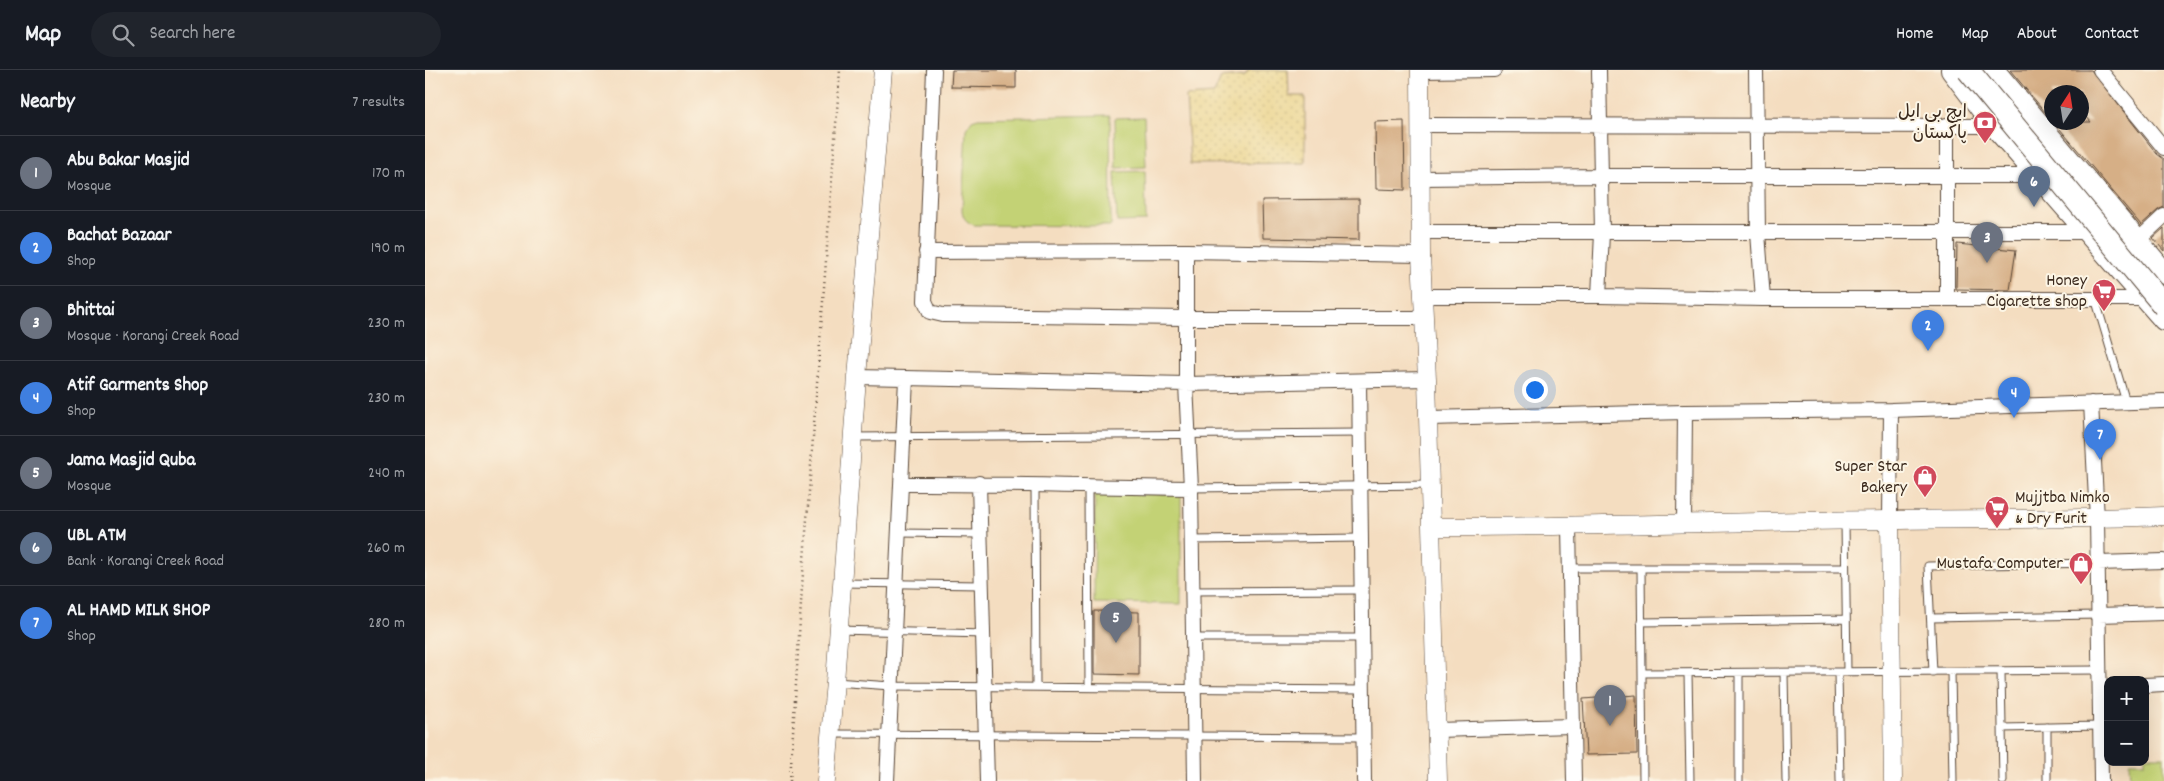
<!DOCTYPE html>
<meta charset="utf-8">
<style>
:root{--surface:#171b24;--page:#20242c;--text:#f1f3f6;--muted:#9ea1a6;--line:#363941;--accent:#d1495b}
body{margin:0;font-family:Dekko,"Playpen Sans Arabic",sans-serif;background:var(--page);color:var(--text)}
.controls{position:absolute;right:15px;bottom:15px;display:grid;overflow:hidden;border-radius:10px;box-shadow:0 5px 20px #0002}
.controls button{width:45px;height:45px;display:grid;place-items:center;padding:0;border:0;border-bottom:1px solid var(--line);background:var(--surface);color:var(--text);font:25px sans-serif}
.compass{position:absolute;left:1619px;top:15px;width:45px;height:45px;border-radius:50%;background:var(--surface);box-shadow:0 5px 20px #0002;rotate:12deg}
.you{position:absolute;left:1109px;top:319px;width:18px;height:18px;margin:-12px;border:4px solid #fff;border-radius:50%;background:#1a73e8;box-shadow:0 0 0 8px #1a73e833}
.badge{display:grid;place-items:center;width:32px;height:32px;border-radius:50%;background:var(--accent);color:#fff;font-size:16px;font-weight:700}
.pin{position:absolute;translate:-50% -41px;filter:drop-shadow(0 1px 2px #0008)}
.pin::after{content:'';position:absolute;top:26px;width:18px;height:15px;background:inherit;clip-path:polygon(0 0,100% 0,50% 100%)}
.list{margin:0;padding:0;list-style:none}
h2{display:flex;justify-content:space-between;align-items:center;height:65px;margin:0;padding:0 20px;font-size:21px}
h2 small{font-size:16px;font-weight:400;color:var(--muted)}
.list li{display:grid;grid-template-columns:32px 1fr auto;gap:15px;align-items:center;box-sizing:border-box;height:75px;padding:0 20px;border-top:1px solid var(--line)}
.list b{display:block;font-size:19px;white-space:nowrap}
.list p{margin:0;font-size:16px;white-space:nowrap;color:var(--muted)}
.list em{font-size:16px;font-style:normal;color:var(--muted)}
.icon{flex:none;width:28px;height:28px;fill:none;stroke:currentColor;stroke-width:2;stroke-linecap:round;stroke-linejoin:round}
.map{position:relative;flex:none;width:1739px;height:711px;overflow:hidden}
header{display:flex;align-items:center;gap:30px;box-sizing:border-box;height:70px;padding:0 25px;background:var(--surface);border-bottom:1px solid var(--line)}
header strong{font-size:24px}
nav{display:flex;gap:28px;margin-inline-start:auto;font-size:18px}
.search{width:350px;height:45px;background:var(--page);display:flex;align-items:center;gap:12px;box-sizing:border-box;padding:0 18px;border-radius:28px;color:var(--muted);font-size:19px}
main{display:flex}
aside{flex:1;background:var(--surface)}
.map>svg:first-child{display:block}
</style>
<header>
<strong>Map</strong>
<div class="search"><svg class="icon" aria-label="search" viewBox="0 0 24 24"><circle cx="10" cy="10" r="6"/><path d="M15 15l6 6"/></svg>Search here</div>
<nav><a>Home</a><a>Map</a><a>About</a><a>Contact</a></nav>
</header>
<main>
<aside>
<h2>Nearby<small>7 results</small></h2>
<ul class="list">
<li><span class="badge" style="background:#6b7280">1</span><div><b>Abu Bakar Masjid</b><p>Mosque</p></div><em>170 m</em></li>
<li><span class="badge" style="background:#3f7fe0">2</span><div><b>Bachat Bazaar</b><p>Shop</p></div><em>190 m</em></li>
<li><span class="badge" style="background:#6b7280">3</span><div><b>Bhittai</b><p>Mosque · Korangi Creek Road</p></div><em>230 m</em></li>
<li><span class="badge" style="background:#3f7fe0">4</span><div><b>Atif Garments Shop</b><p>Shop</p></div><em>230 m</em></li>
<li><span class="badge" style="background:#6b7280">5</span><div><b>Jama Masjid Quba</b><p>Mosque</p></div><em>240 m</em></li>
<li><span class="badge" style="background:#5c6f8a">6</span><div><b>UBL ATM</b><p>Bank · Korangi Creek Road</p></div><em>260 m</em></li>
<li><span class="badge" style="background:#3f7fe0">7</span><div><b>AL HAMD MILK SHOP</b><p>Shop</p></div><em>280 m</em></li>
</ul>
</aside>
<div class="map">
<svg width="1739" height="711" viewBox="0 0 1739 711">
<defs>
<pattern id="sand-dots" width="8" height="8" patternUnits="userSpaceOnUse" patternTransform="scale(1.25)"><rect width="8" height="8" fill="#eeda9e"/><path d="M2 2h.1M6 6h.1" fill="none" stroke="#cdbb88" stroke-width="1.8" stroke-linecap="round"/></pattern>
</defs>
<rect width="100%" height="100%" fill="#fcf5e5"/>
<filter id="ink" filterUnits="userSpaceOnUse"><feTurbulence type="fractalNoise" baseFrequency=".02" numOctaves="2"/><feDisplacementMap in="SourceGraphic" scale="10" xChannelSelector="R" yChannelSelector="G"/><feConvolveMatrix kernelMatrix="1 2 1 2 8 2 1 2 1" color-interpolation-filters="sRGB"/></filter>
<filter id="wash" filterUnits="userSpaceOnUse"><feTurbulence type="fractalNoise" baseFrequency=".0096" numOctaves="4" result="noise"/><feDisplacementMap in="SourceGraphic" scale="20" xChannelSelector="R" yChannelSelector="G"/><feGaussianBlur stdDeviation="1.12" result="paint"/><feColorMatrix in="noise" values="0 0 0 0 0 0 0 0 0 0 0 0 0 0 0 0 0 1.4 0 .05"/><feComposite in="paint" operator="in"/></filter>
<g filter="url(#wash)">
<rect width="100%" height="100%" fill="#f4ddc0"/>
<path fill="url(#sand-dots)" stroke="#94825e" d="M824,0h39l1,26h16v67l-115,1 -4,-68 28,-2 7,-16 24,-2z"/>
<path fill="#c3d275" stroke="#7f7e4a" d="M685,45l1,111 -137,-1c-8,-3 -11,-7 -12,-15l4,-81 6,-9 6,-2z
M719,47l2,50 -30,1 -1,-50z
M720,101l1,50 -29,1 -2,-50z
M670,423l86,1v110l-87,-1z
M1720,686h19v25h-34l-1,-19h16z"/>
<g id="blocks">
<path fill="#d6af86" d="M527,0h64v18l-65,-1z
M1585,0h81l66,84 7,5v48l-6,3 -17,15 -87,-103h37l-10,-12v-18h-30v27z
M979,51l1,69 -29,-1 -1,-67z
M934,129v41l-96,-2 -1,-38z
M1739,158v23l-11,-13z
M1532,174l59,6 -6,40 -54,-1z
M669,541l45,1v63l-45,-1z
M1211,625l1,59 -51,1 -3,-56z"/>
</g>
</g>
<g filter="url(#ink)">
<use href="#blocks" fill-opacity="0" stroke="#574536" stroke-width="1"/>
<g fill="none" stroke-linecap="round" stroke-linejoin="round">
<defs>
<path id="service" d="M1670,228l31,104
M428,367l507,-4
M610,416l1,201
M663,417l1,200
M766,418l239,-3
M1420,452l2,150
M474,463l81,1
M767,470l169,-2
M1145,498h275
M1216,498l2,213
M417,513l139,2
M767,521l169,-1
M1506,548l168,-3
M1216,552l205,-3
M414,560l144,4
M768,568h169
M1576,601l2,110
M1413,602l2,109
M1508,602l-5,-106 170,-3
M1526,602l2,109
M1217,603l457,-3
M1263,603l2,108
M1314,603v108
M1359,603l2,108
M410,612l56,4 473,4
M1622,657v54
M1577,658l98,-2
M406,664l532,3"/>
<path id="minor" d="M509,0l-9,231 5,11 13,3 243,3h239
M1174,0l3,163 -3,63
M1331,0l2,163 5,66
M1675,0l64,78
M995,1l74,-1
M996,55l574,1
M996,108l179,-2h438
M996,162h665
M1711,172l28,-26
M761,181v133l5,104 4,293
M501,182l260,-1 235,4
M998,226h176l164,3h387
M1522,229v-174
M432,307l329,7 241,-5
M934,312l5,399
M1666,333l6,116 4,262
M1003,348l257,-6 206,-2 273,-9
M554,413l8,298
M476,414c96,-1 193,3 290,4
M1465,450l1,-110
M1259,454l1,-112
M1144,457l5,254
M1673,493l66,-2
M1674,545l65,-2
M1720,615l19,-1
M1012,660l136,-4
M462,711l19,-402"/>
<path id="tertiary" d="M995,0l1,185 6,124 11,402
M1465,450l3,261
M1006,457c154,0 307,-6 461,-7 91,-2 181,0 272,-4
M401,711l9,-99 22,-305 26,-307"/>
<path id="primary" d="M1527,0l43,56 169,193
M1568,0l171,203"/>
</defs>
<use href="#service" stroke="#574536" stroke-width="9"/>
<use href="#minor" stroke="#574536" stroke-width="16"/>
<use href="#tertiary" stroke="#574536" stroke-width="19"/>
<use href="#primary" stroke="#574536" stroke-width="24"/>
<path stroke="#574536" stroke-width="2.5" stroke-dasharray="1 4" stroke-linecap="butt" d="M365,711l12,-194 38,-517"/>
<use href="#service" stroke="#fff" stroke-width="7"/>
<use href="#minor" stroke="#fff" stroke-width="14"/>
<use href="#tertiary" stroke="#fff" stroke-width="18"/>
<use href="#primary" stroke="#fff" stroke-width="22"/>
<defs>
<path id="primary-bridge" d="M1543,0l196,236"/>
</defs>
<use href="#primary-bridge" stroke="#574536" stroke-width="24" stroke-linecap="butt"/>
<use href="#primary-bridge" stroke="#fff" stroke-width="22"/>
</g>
</g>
<defs>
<symbol id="bank-pin" viewBox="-11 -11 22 30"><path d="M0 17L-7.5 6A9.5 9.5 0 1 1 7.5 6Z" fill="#d1495b" stroke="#fcf5e5"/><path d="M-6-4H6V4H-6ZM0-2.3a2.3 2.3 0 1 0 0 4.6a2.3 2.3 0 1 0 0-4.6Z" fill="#fff"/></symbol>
<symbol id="supermarket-pin" viewBox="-11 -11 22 30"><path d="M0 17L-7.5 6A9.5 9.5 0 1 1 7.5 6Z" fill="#d1495b" stroke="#fcf5e5"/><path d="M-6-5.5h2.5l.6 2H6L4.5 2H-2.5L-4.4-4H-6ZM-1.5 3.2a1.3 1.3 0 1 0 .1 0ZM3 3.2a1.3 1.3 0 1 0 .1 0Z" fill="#fff"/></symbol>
<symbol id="shop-pin" viewBox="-11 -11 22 30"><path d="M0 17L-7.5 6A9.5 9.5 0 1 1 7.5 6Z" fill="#d1495b" stroke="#fcf5e5"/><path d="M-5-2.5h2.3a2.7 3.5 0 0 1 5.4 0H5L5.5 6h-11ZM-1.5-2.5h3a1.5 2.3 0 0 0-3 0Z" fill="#fff"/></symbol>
</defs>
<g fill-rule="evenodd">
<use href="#bank-pin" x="1546" y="39" width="28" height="38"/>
<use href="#supermarket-pin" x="1665" y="207" width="28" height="38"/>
<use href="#shop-pin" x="1486" y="393" width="28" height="38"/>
<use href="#supermarket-pin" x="1558" y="424" width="28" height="38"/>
<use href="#shop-pin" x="1642" y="480" width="28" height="38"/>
</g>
<g text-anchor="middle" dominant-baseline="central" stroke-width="4" stroke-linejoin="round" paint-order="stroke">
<g font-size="18" fill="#3b2a1e" stroke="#fcf5e5" text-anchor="end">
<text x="1542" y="43">ایچ بی ایل<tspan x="1542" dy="21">پاکستان</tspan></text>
<text x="1662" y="211">Honey<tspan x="1662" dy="21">Cigarette shop</tspan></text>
<text x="1482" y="397">Super Star<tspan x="1482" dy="21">Bakery</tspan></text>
<text x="1590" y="428" text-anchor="start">Mujjtba Nimko<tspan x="1590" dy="21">&amp; Dry Furit</tspan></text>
<text x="1638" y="494">Mustafa Computer</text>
</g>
</g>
</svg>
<div class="controls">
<button>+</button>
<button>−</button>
</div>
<svg class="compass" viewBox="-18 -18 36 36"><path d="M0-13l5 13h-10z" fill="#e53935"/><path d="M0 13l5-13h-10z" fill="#9ea1a6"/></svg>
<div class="you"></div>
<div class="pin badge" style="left:1185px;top:656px;background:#6b7280">1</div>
<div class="pin badge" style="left:1503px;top:281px;background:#3f7fe0">2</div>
<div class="pin badge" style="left:1562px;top:193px;background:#6b7280">3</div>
<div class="pin badge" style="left:1589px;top:348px;background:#3f7fe0">4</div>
<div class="pin badge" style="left:691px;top:573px;background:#6b7280">5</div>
<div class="pin badge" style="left:1609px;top:137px;background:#5c6f8a">6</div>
<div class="pin badge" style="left:1675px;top:390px;background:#3f7fe0">7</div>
</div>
</main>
